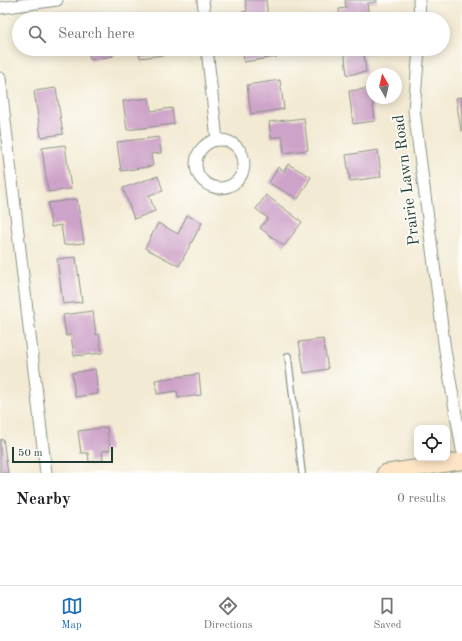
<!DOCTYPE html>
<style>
:root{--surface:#fff;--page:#f2f2f2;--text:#202124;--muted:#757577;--line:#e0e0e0;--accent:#1f6fb2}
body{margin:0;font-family:"Old Standard TT",serif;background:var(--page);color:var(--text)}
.controls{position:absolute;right:12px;bottom:12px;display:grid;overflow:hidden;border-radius:8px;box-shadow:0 2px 10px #0003}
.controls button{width:36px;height:36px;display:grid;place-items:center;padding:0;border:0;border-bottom:1px solid var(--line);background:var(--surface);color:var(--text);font:20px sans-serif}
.compass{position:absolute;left:366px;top:68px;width:36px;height:36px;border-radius:50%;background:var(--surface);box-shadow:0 2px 10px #0003;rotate:352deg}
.scale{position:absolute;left:12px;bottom:10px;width:101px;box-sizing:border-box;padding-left:4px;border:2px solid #1f3d34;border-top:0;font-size:11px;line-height:14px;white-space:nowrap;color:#1f3d34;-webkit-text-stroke:3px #fdfcf7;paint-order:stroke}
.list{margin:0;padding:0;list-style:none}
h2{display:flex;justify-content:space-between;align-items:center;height:52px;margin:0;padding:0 16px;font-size:17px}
h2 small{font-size:13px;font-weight:400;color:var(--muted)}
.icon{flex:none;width:22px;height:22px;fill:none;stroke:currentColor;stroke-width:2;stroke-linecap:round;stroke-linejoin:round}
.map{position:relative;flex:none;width:462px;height:473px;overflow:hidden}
.search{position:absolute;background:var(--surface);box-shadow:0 2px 10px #0003;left:12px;right:12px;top:12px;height:44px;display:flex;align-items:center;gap:10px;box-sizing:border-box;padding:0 14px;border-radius:22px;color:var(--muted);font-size:15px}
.sheet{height:112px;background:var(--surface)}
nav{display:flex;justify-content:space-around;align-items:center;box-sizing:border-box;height:56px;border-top:1px solid var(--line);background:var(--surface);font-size:11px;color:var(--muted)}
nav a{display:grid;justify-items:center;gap:2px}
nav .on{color:var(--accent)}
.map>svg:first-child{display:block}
</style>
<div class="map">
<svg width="462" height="473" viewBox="0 0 462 473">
<rect width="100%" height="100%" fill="#fdfcf7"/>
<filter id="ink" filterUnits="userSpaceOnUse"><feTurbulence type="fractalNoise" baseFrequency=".025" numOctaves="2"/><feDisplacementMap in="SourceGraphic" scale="8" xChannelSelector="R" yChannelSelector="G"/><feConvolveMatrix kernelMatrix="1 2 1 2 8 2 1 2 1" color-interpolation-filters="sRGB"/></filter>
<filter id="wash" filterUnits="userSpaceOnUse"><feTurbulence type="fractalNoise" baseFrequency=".012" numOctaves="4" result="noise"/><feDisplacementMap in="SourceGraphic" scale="16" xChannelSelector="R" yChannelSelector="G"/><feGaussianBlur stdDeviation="0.9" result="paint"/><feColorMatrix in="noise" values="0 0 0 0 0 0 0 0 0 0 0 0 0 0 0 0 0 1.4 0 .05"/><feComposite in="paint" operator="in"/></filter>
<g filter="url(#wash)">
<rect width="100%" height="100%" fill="#f3ead3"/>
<g id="blocks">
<path fill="#cea3c9" d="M245,0h21l2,19h-25l-1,-7 5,-1z
M345,0h32v2l-10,1 2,16h-29l-1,-10 7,-1z
M88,49h24l1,7 -23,4z
M139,49h41v4l-40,5z
M243,49h33l1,8 -33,5z
M344,49h32v4l-12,1 2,18 -19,3z
M280,80l4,29 -33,5 -4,-29z
M56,88l7,46 -22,3 -7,-46z
M371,88l4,33 -22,3 -4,-33z
M462,97v34h-1l-5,-33z
M149,98l2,13 21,-3 2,16 -47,6 -4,-29z
M304,118l4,32 -24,3 -2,-17 -11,2 -2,-16z
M159,137l2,16 -10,1 2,12 -32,5 -4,-29z
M65,145l6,44 -23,3 -6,-44z
M378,150l3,27 -31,4 -4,-26z
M288,164l23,13 -13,22 -29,-16 9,-16 6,4z
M158,176l5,15 -14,4 6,16 -21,8 -11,-31z
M266,195l36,27 -18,24 -24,-18 8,-10 -12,-9z
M77,199l7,44 -20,2 -3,-20 -10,2 -3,-24z
M187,215l15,8 -23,43 -34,-18 13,-25 20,11z
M76,257l6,45 -19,2 -6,-45z
M93,311l3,24 3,-1 3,19 -28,3 -3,-21 -5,1 -3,-21z
M323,339l5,30 -24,4 -5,-31z
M95,369l3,25 -23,3 -3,-24z
M199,374l2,21 -23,3 -1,-7 -20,3 -2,-14z
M107,427l3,23 -8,1 1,9 -14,2 -1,-9h-7l-3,-22z
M3,439l5,34h-8v-33z"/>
</g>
</g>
<g filter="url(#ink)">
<use href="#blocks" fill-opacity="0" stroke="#899484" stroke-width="1"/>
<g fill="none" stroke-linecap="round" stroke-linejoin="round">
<defs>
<path id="lane" d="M288,356l14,117"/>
<path id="street" d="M203,0l2,19
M419,0l1,19
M0,8l57,-8
M207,49l10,91
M419,49l-5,61 31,240 17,100
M0,78l46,395
M196 164a24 24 0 1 1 48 0a24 24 0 1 1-48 0Z"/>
<path id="secondary" d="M385,473l77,-12"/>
</defs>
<use href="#lane" stroke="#899484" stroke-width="8"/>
<use href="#street" stroke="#899484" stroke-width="13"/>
<use href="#secondary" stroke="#899484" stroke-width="18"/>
<use href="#lane" stroke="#fff" stroke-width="5.5"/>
<use href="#street" stroke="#fff" stroke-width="11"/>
<use href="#secondary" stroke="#fde5c5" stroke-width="16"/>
</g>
</g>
<g text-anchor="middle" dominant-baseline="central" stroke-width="3.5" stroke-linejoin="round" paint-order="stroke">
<g font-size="16" fill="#1f3d34" stroke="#fdfcf7">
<text transform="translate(407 180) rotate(-97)">Prairie Lawn Road</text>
</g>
</g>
</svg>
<div class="controls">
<button><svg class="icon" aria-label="locate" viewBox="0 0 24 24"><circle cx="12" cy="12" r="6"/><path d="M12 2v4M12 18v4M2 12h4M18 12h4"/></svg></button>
</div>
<svg class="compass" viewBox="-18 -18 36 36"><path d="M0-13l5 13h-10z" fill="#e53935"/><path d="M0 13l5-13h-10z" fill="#757577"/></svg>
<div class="scale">50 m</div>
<div class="search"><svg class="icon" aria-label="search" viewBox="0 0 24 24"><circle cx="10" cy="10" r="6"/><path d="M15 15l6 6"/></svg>Search here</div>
</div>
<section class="sheet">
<h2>Nearby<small>0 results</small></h2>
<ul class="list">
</ul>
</section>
<nav>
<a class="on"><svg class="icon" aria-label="map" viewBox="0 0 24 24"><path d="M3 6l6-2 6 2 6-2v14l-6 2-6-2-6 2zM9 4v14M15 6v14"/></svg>Map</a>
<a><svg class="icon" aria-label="directions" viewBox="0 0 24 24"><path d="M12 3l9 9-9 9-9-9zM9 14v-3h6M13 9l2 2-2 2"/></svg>Directions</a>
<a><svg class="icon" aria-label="saved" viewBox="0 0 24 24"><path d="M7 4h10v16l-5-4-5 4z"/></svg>Saved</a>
</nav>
